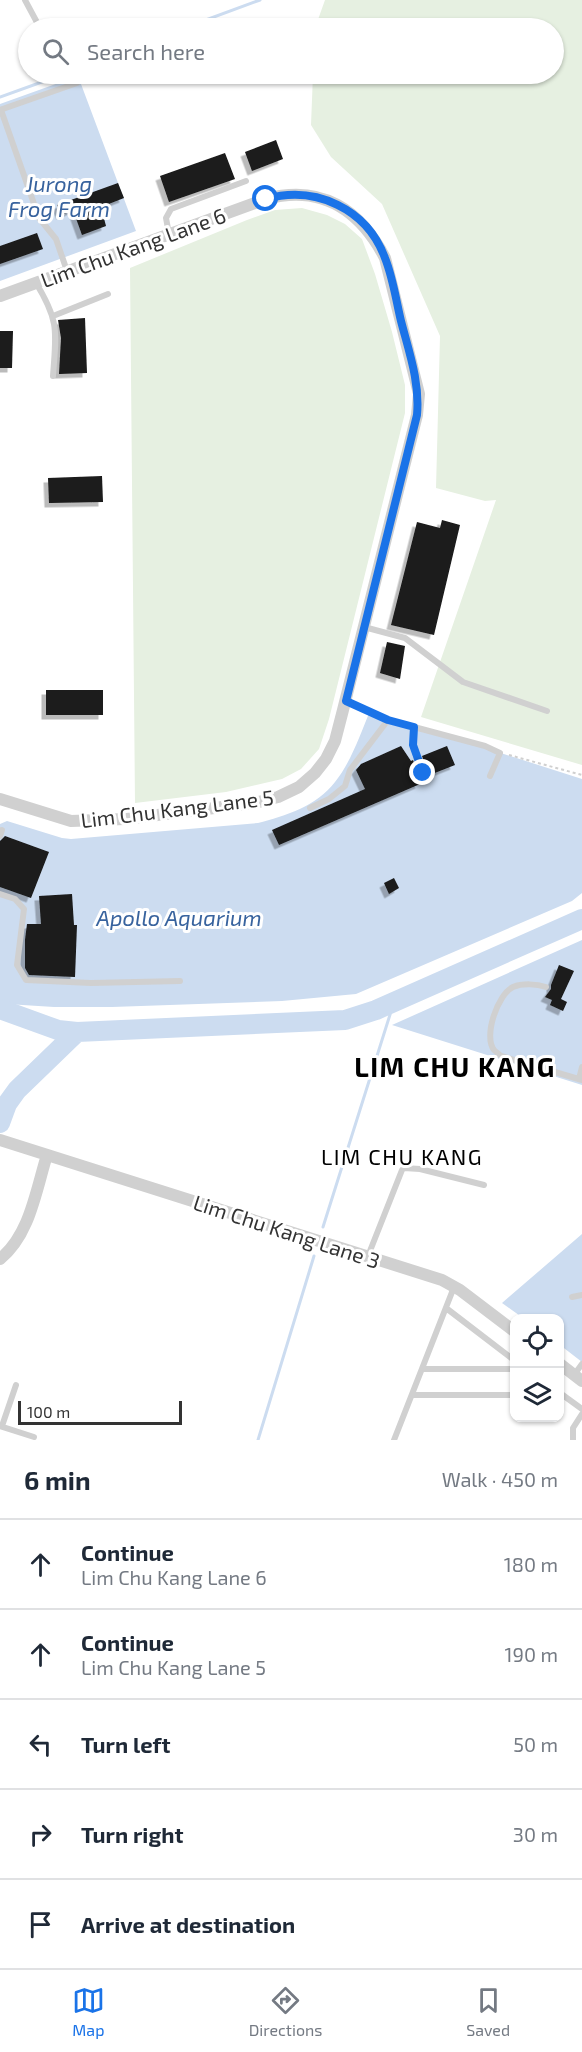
<!DOCTYPE html>
<meta charset="utf-8">
<style>
:root{--surface:#fff;--page:#f2f2f3;--text:#1f2937;--muted:#747a83;--line:#e0e1e3;--accent:#1a73e8}
body{margin:0;font-family:"Exo 2",sans-serif;background:var(--page);color:var(--text)}
.controls{position:absolute;right:18px;bottom:18px;display:grid;overflow:hidden;border-radius:12px;box-shadow:0 2px 4px #0004}
.controls button{width:54px;height:54px;display:grid;place-items:center;padding:0;border:0;border-bottom:2px solid var(--line);background:var(--surface);color:var(--text);font:30px sans-serif}
.scale{position:absolute;left:18px;bottom:15px;width:164px;box-sizing:border-box;padding-left:6px;border:3px solid #333;border-top:0;font-size:16px;line-height:21px;white-space:nowrap;color:#333;-webkit-text-stroke:4px #fff;paint-order:stroke}
.stop{position:absolute;width:18px;height:18px;margin:-14px;border:4px solid #1a73e8;border-radius:50%;background:#fff}
.stop.end{background:#1a73e8;border-color:#fff;box-shadow:0 2px 6px #0008}
.list{margin:0;padding:0;list-style:none}
h2{display:flex;justify-content:space-between;align-items:center;height:78px;margin:0;padding:0 24px;font-size:26px}
h2 small{font-size:20px;font-weight:400;color:var(--muted)}
.list li{display:grid;grid-template-columns:39px 1fr auto;gap:18px;align-items:center;box-sizing:border-box;height:90px;padding:0 24px;border-top:2px solid var(--line)}
.list b{display:block;font-size:22px;white-space:nowrap}
.list p{margin:0;font-size:20px;white-space:nowrap;color:var(--muted)}
.list em{font-size:20px;font-style:normal;color:var(--muted)}
.icon{flex:none;width:33px;height:33px;fill:none;stroke:currentColor;stroke-width:2;stroke-linecap:round;stroke-linejoin:round}
.map{position:relative;flex:none;width:582px;height:1440px;overflow:hidden}
.search{position:absolute;background:var(--surface);box-shadow:0 2px 4px #0004;left:18px;right:18px;top:18px;height:66px;display:flex;align-items:center;gap:15px;box-sizing:border-box;padding:0 21px;border-radius:33px;color:var(--muted);font-size:22px}
.sheet{height:528px;background:var(--surface)}
nav{display:flex;justify-content:space-around;align-items:center;box-sizing:border-box;height:84px;border-top:2px solid var(--line);background:var(--surface);font-size:16px;color:var(--muted)}
nav a{display:grid;justify-items:center;gap:3px}
nav .on{color:var(--accent)}
.map>svg:first-child{display:block}
</style>
<div class="map">
<svg width="582" height="1440" viewBox="0 0 582 1440">
<defs>
<filter id="shadow"><feDropShadow dx="-4.5" dy="4.5" stdDeviation="0" flood-color="#0004"/></filter>
</defs>
<rect width="100%" height="100%" fill="#fff"/>
<path fill="#e6f0e1" d="M325,0h257v765l-161,-48 75,-217 -11,1 -49,-13 4,-152 -58,-132 -51,-47 -20,-32 2,-51h241v-46h-239z
M302,208l25,7 18,9 17,15 13,35 17,58 13,53v28l-76,306 -10,30 -18,20 -19,10 -56,13 -91,11 -5,-535 117,-48 28,-10z"/>
<path fill="#ccdcf0" d="M78,76l58,155 -136,50v-177z
M370,711l212,68v114l-10,8 -216,93 -74,7 -170,6h-58l-47,-3 -7,-3v-177l7,-3 55,17 9,1 187,-16c27,-7 59,-17 77,-41 16,-20 25,-47 35,-71z
M582,940v145l-190,-60z
M582,1234v128l-22,-17v-27h-37l-21,-15z"/>
<g fill="none" stroke-linecap="round" stroke-linejoin="round">
<path stroke="#ccdcf0" stroke-width="3" d="M184,28l76,-28
M0,97l64,-23
M323,1227l71,-225
M258,1440l56,-184"/>
<path stroke="#ccdcf0" stroke-width="20" d="M0,1009l58,21 19,2 268,-12 31,-10 206,-91
M0,1123l7,-19 10,-14 60,-58"/>
</g>
<path fill="#1a1a1a" filter="url(#shadow)" d="M276,140l7,19 -31,12 -7,-19z
M225,153l10,26 -66,23 -9,-26z
M118,183l6,15 -23,9 5,19 -24,9 -9,-25 -12,5 -4,-10z
M37,233l6,16 -43,15v-18z
M85,318l2,55 -28,1 2,-36 -3,-18z
M0,331h13l-1,37h-12z
M102,476l1,26 -54,1 -1,-25z
M442,520l18,5 -26,110 -43,-10 26,-103 23,6z
M387,642l18,4 -5,33 -20,-6z
M46,690h57v25h-57z
M401,746l10,15 2,-1 5,15 4,3 -4,2 2,4 -141,61 -7,-15 93,-41 -9,-19 5,-6z
M447,746l8,19 -28,11 1,-5 -6,-15z
M5,836l44,16 -18,46 -31,-11v-46z
M394,878l5,10 -10,6 -5,-11z
M72,894l2,31h3l-2,52 -46,-2 -4,-7v-28l2,-16h14l-2,-28z
M559,965l15,6 -13,28 6,3 -4,9 -13,-6 2,-5 -7,-3 6,-8v-4z"/>
<g fill="none" stroke-linecap="round" stroke-linejoin="round">
<path stroke="#d0d0d0" stroke-width="2" stroke-dasharray="3 3" stroke-linecap="butt" d="M509,755l73,20"/>
<path stroke="#d0d0d0" stroke-width="6" d="M25,0l15,28
M0,110l77,-27
M1,110l38,108 17,21 11,32
M169,234l-3,-16 5,-9 75,-28
M36,283c24,39 20,50 17,93
M53,316l55,-22
M364,627l41,11 58,44 84,29
M346,701l42,19 97,26 15,7 -10,23
M414,727l-1,18 10,28
M310,808l19,-9 16,-13 5,-16 38,-50
M0,836l2,-6
M0,894l15,5 9,10 -7,56 9,15 65,3 89,-2
M546,987c-9,-3 -23,-4 -33,0 -15,7 -30,49 -19,63 1,1 6,5 7,6l81,24
M579,1079l3,-12
M368,1256l34,-86 2,-2 16,1 64,16
M572,1297l10,-2
M446,1308l68,52
M422,1369h92
M574,1375l8,-11
M560,1393l22,16
M412,1395h102
M0,1426l34,11
M2,1426l14,-41
M394,1440l60,-153
M573,1440v-12l9,-14"/>
<path stroke="#d0d0d0" stroke-width="12" d="M0,296l266,-97c56,-15 94,11 119,59l34,136 -2,21 -74,295 -8,31 -9,18 -11,14 -16,14 -21,10 -23,6 -130,16 -54,2 -71,-22
M0,1140l442,140 18,10 54,41
M0,1259c30,-24 36,-69 47,-104
M560,1364l22,17"/>
</g>
<g fill="none" stroke-linecap="round" stroke-linejoin="round">
<path stroke="#1a73e8" stroke-width="8" d="M266,199c50,-14 101,10 119,59 8,20 11,42 16,63 8,31 19,61 16,94l-71,286 42,19 26,7 -1,18 10,28"/>
</g>
<g text-anchor="middle" dominant-baseline="central" stroke-width="6" stroke-linejoin="round" paint-order="stroke">
<g font-size="21" fill="#333" stroke="#fff">
<text transform="translate(133 247) rotate(-20)">Lim Chu Kang Lane 6</text>
<text transform="translate(177 808) rotate(-7)">Lim Chu Kang Lane 5</text>
<text transform="translate(287 1231) rotate(18)">Lim Chu Kang Lane 3</text>
</g>
<g font-size="22" font-style="italic" fill="#38639e" stroke="#fff">
<text x="59" y="183">Jurong<tspan x="59" dy="25">Frog Farm</tspan></text>
<text x="179" y="917">Apollo Aquarium</text>
</g>
<g font-size="22" letter-spacing="1.5" fill="#000" stroke="#fff">
<text x="402" y="1156">LIM CHU KANG</text>
</g>
<g font-size="27" font-weight="bold" letter-spacing="1.5" fill="#000" stroke="#fff">
<text x="455" y="1066">LIM CHU KANG</text>
</g>
</g>
</svg>
<div class="controls">
<button><svg class="icon" aria-label="locate" viewBox="0 0 24 24"><circle cx="12" cy="12" r="6"/><path d="M12 2v4M12 18v4M2 12h4M18 12h4"/></svg></button>
<button><svg class="icon" aria-label="layers" viewBox="0 0 24 24"><path d="M12 4l9 5-9 5-9-5zM3 14l9 5 9-5"/></svg></button>
</div>
<div class="scale">100 m</div>
<div class="stop" style="left:266px;top:199px"></div>
<div class="stop end" style="left:423px;top:773px"></div>
<div class="search"><svg class="icon" aria-label="search" viewBox="0 0 24 24"><circle cx="10" cy="10" r="6"/><path d="M15 15l6 6"/></svg>Search here</div>
</div>
<section class="sheet">
<h2>6 min<small>Walk · 450 m</small></h2>
<ul class="list">
<li><svg class="icon" aria-label="ahead" viewBox="0 0 24 24"><path d="M12 20V5M6 11l6-6 6 6"/></svg><div><b>Continue</b><p>Lim Chu Kang Lane 6</p></div><em>180 m</em></li>
<li><svg class="icon" aria-label="ahead" viewBox="0 0 24 24"><path d="M12 20V5M6 11l6-6 6 6"/></svg><div><b>Continue</b><p>Lim Chu Kang Lane 5</p></div><em>190 m</em></li>
<li><svg class="icon" aria-label="left" viewBox="0 0 24 24"><path d="M17 20v-9H6M10 6l-5 5 5 5"/></svg><div><b>Turn left</b></div><em>50 m</em></li>
<li><svg class="icon" aria-label="right" viewBox="0 0 24 24"><path d="M7 20v-9h11M14 6l5 5-5 5"/></svg><div><b>Turn right</b></div><em>30 m</em></li>
<li><svg class="icon" aria-label="arrive" viewBox="0 0 24 24"><path d="M6 21V4h12l-3 4 3 4H6"/></svg><div><b>Arrive at destination</b></div></li>
</ul>
</section>
<nav>
<a class="on"><svg class="icon" aria-label="map" viewBox="0 0 24 24"><path d="M3 6l6-2 6 2 6-2v14l-6 2-6-2-6 2zM9 4v14M15 6v14"/></svg>Map</a>
<a><svg class="icon" aria-label="directions" viewBox="0 0 24 24"><path d="M12 3l9 9-9 9-9-9zM9 14v-3h6M13 9l2 2-2 2"/></svg>Directions</a>
<a><svg class="icon" aria-label="saved" viewBox="0 0 24 24"><path d="M7 4h10v16l-5-4-5 4z"/></svg>Saved</a>
</nav>
